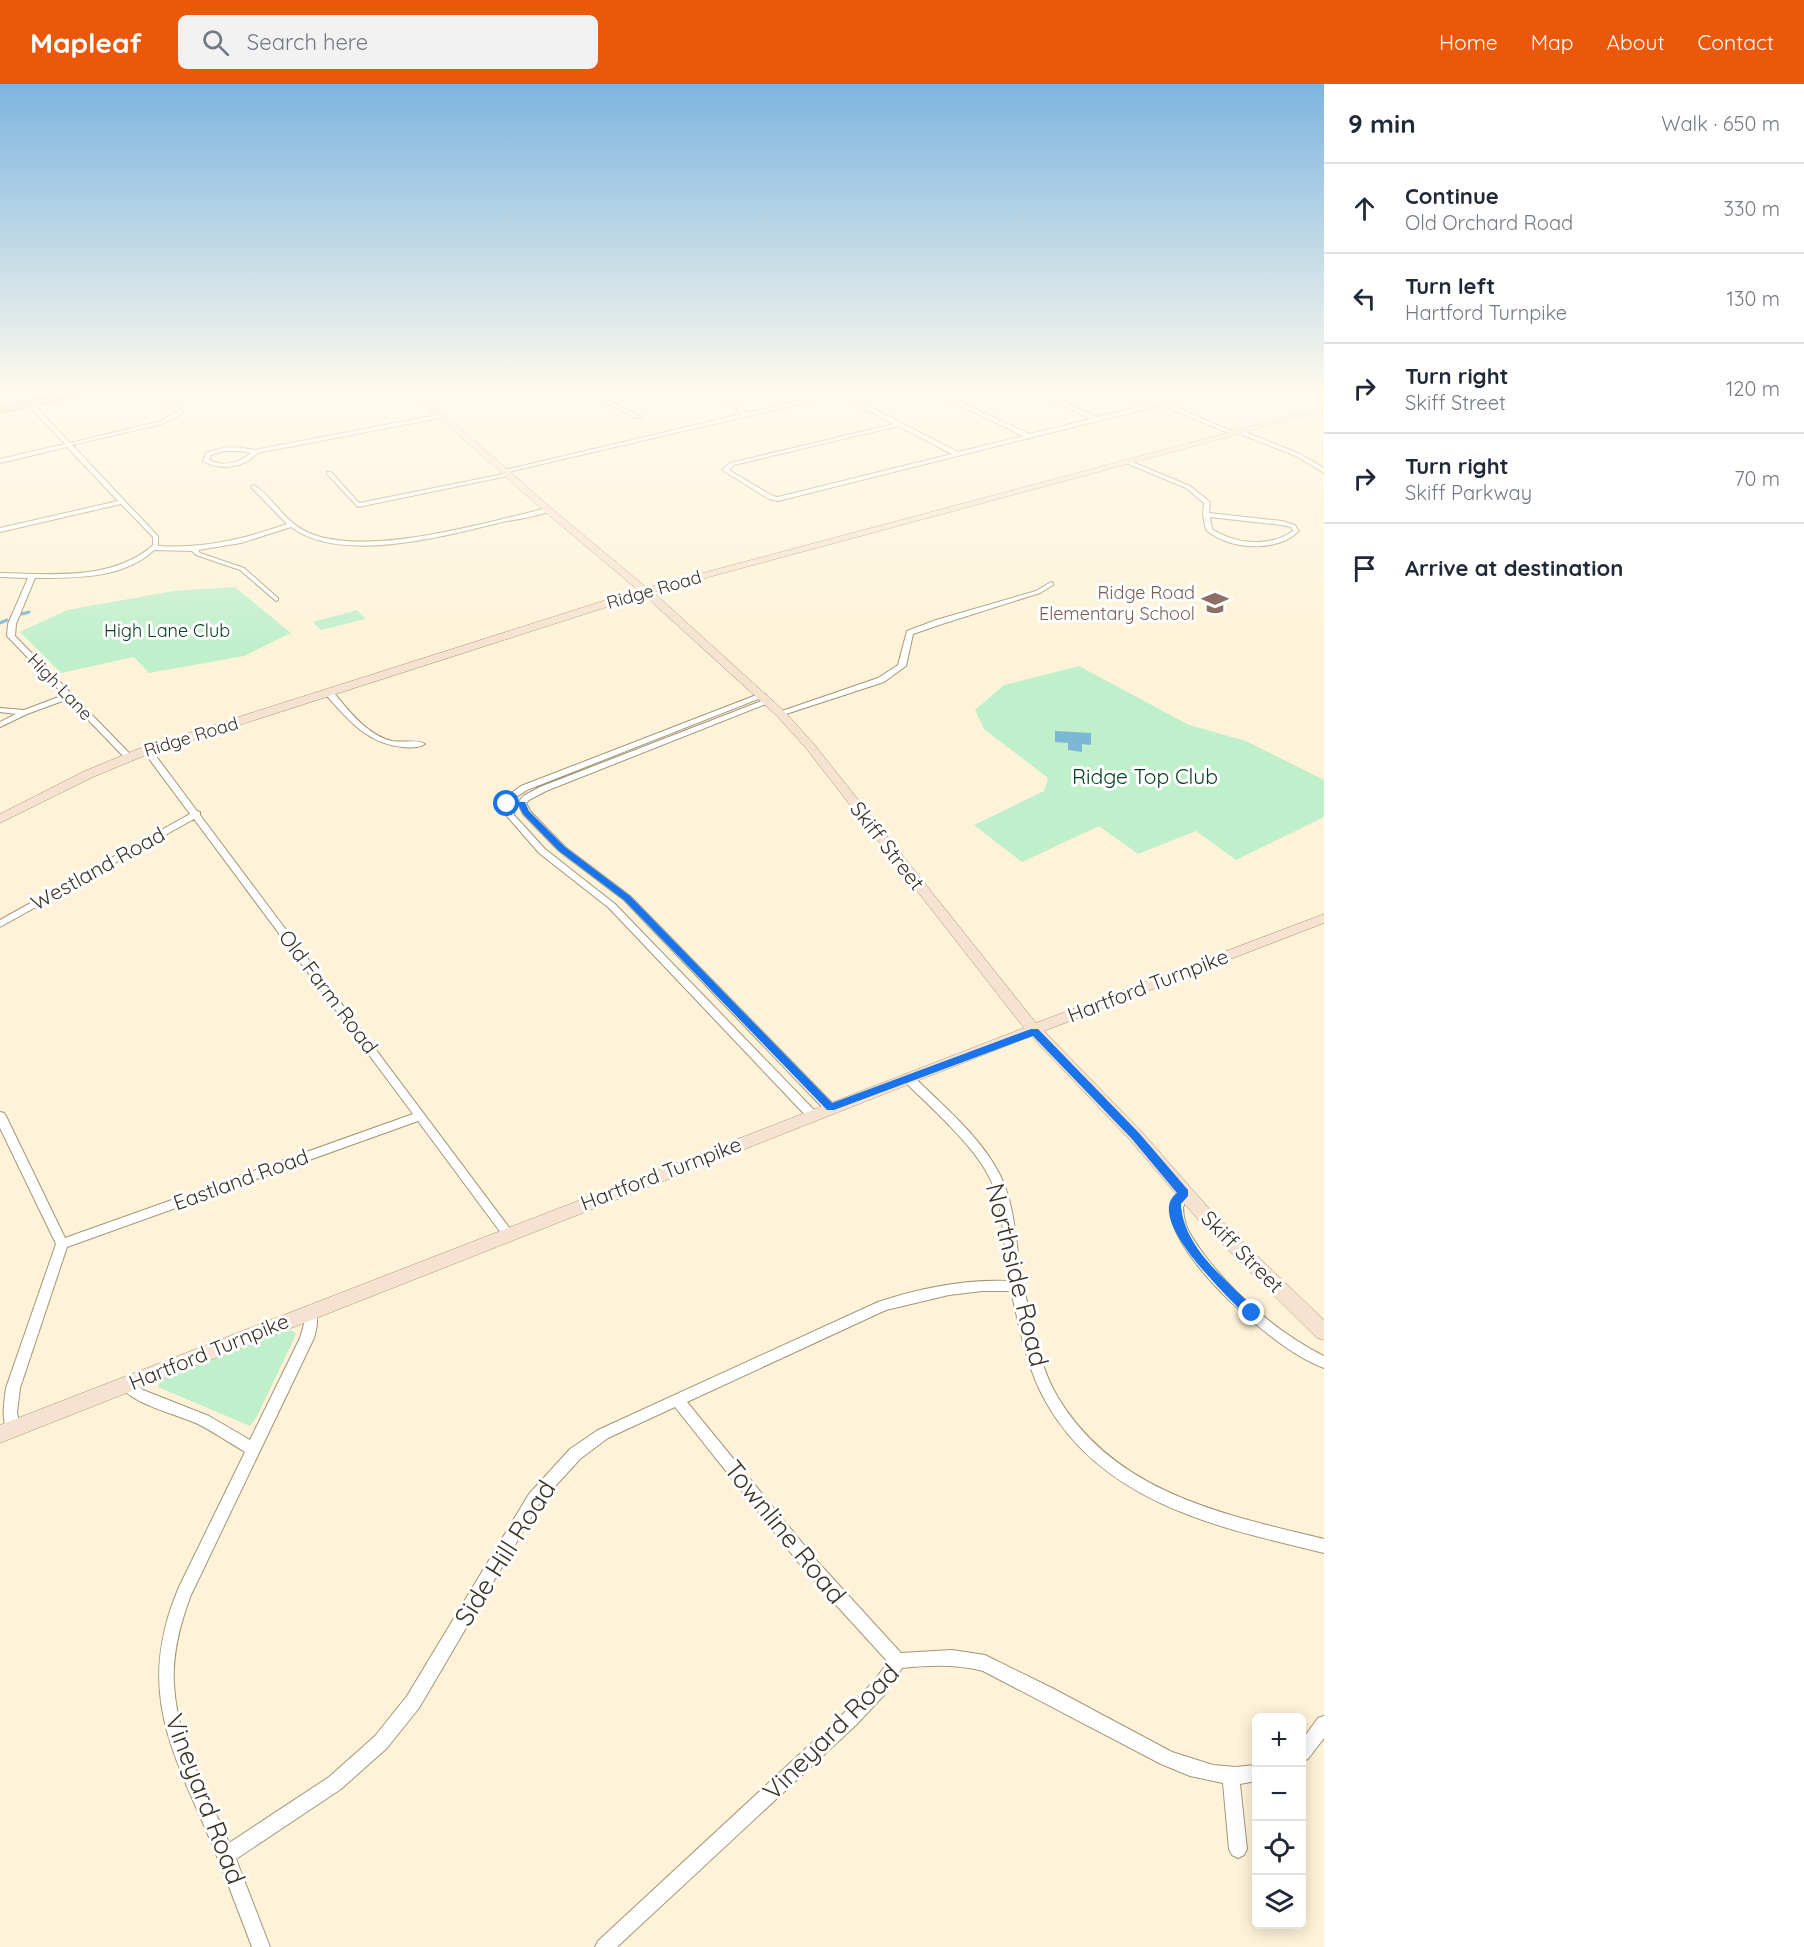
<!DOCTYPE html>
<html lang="en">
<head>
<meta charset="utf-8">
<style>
  body { margin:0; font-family:Quicksand,sans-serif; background:#f2f2f3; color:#1f2937 }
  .controls { position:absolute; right:18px; bottom:18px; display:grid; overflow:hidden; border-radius:9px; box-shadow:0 3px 15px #0003 }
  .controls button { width:54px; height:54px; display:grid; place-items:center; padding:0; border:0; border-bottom:2px solid #e0e1e3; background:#fff; color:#1f2937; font:30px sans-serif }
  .stop { position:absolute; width:18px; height:18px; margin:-14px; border:4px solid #1a73e8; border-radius:50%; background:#fff }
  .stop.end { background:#1a73e8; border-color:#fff; box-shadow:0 2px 6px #0008 }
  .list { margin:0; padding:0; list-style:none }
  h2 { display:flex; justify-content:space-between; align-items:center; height:78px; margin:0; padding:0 24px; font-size:26px }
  h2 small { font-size:20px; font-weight:400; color:#747a83 }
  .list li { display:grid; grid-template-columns:39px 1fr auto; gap:18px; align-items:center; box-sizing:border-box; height:90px; padding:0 24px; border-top:2px solid #e0e1e3 }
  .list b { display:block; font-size:22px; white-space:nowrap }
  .list p { margin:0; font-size:20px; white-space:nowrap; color:#747a83 }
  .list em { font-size:20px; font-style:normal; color:#747a83 }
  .icon { flex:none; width:33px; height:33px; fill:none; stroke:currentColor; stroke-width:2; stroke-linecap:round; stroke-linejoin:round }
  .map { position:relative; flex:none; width:1324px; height:1863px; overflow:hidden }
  header { display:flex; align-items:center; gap:36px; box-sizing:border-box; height:84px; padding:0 30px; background:#ea580c; color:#fff }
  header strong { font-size:28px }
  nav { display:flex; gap:33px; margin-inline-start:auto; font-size:21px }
  .search { width:420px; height:54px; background:#f2f2f3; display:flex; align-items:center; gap:15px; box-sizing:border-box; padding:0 21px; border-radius:9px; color:#747a83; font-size:22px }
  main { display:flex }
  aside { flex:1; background:#fff }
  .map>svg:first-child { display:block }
</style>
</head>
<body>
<header>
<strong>Mapleaf</strong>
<div class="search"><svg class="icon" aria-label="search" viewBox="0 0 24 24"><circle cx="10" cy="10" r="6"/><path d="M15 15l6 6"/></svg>Search here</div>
<nav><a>Home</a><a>Map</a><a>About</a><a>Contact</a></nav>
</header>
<main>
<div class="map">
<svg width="1324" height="1863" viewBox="0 0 1324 1863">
  <rect width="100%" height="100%" fill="#fef3d8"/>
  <!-- green -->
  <path fill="#bfefcb" d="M235 503 291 549 244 572 149 589 134 573 61 589 20 548 67 526 174 507Z
    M357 526 366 535 321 546 313 538Z
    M1079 582 1189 641 1246 657 1324 696V733L1236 776 1196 747 1138 770 1099 742 1022 778 974 741 1044 707 1048 694 984 645 975 626 1004 601Z
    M289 1245 296 1249 295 1253 256 1334 250 1342 158 1303 161 1296Z"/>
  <!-- water -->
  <path fill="#7cb7d4" d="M1055 647 1091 649V661L1082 660V668L1068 666V659L1055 658Z"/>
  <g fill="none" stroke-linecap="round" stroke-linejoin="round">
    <!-- stream -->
    <path stroke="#7cb7d4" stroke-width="3" d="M22 530 29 528
      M0 539 7 536"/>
    <!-- minor casing -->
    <g stroke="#a29676" stroke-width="2">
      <path id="minor" d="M6 309H11L21 324H17Z
        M149 309C161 309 176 318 183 329L162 340 72 361 158 452V462C203 465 245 455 287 440L252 404 251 403 254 401C272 412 283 436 305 447 362 476 486 438 548 424L551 426C536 434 514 435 498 439 442 453 340 480 291 443L241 459 198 466 200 469 244 484 278 514V516L276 517 240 486 196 471 192 467 154 466C124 495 74 494 35 494L16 540 15 552 133 673 129 676 126 675 68 615 27 630 0 643V638L16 630 0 628V624L24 626 64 611 7 552 8 540 28 494 0 493V489C50 490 113 497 153 461V453L121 420 0 448V444L118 417 67 363 0 379V375L65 360 28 321V319H32L70 359 158 338 177 328 174 323Z
        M586 309H593L641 333 636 334Z
        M711 309C726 309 736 319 747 329L833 309H843L958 368 1023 352 935 309H942L1029 350 1091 335 1037 309H1044L1097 333 1156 319 1136 309H1143L1236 349 1231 350 1161 321 778 417 769 415 722 386 730 379 894 340 838 311 504 389 501 387 742 330 729 318ZM898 342 952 370 778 413 773 412 729 386 734 381Z
        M443 330 445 331V333L257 369C245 384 219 387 203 377L206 369C224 362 235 362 254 366ZM223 367H240L251 369C239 379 224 383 209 376L211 371Z
        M1240 346 1300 370 1324 384V389L1296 372 1238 349 1237 348Z
        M1126 377H1130L1190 402 1210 418 1209 429 1282 437 1295 441 1299 447C1276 469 1229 466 1206 446L1203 431 1204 419 1186 404 1126 379ZM1210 433 1282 441 1291 443 1293 447C1269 464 1235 460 1212 445Z
        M327 388H331L359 419 509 389 512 391 358 423 327 390Z
        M1051 498 1053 499V501L1040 509 942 540 913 550 906 582 884 598 783 631H777L776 629 878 594 898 581 907 547 936 536 1036 507Z
        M327 608H333C349 627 367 651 392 657 403 659 417 655 425 660 419 664 410 664 403 663 368 660 348 636 327 612Z
        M759 610H765L766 612 527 706 513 715 514 731 545 765 615 820 816 1028 818 1031 816 1034H808L609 824 539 769 506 731 505 714 521 702Z
        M764 616H767L771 618 546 707 529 716 526 719 530 727 565 763 630 812 834 1021 836 1024 834 1027H826L624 816 559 767 523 730 518 719 523 712 540 703Z
        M144 664H150L197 727 200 728V731L514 1150 512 1153 508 1155 504 1153 418 1037 67 1163 20 1304 17 1328 20 1345 18 1349 13 1351 8 1349C1 1335 4 1320 6 1304L56 1160 0 1044V1028L4 1029 6 1032 65 1154 413 1030 194 735 0 843V836L190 730 144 668Z
        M908 990 912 991C942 1021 979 1051 999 1089 1013 1116 1015 1147 1019 1177 1021 1194 1025 1210 1029 1226 1035 1255 1042 1286 1057 1312 1115 1409 1222 1430 1324 1455V1469C1220 1444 1105 1420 1047 1320 1027 1286 1020 1245 1011 1207H982L949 1211 886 1226 687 1318 817 1477 901 1569 952 1566 985 1571 1052 1604 1172 1668 1213 1681 1235 1683 1256 1681V1697L1240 1700 1247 1765 1244 1771 1238 1774 1232 1771 1229 1765 1223 1699 1190 1692 1161 1680 983 1587C956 1580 930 1581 902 1584L886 1609 856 1641 617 1863H595L598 1857 844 1629 874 1597 888 1578 806 1488 675 1323 608 1354 580 1375 539 1420 419 1624 387 1664 341 1705 236 1775 270 1863H252C239 1829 226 1794 212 1760 172 1666 135 1606 179 1503L245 1368C230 1359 215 1349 200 1341 180 1331 130 1320 120 1301L122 1297 127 1295 132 1297 143 1306 209 1332 250 1356 300 1254 304 1240 303 1228 304 1224 309 1223 314 1224C319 1235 317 1243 314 1254L191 1511C180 1540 172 1570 174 1601 177 1657 208 1709 229 1759L329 1693 375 1652 407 1612 529 1410 570 1365 598 1346 878 1218C920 1204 965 1195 1009 1197 1003 1165 1005 1132 993 1101 978 1064 932 1025 904 997L902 994 904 991Z
        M1185 1104 1189 1106 1191 1109 1183 1123C1183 1128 1184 1135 1186 1141 1190 1152 1198 1162 1205 1172 1236 1212 1278 1249 1324 1272V1284C1277 1267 1189 1188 1173 1140 1171 1135 1171 1128 1170 1122L1181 1106Z
        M1324 1632V1654L1308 1675 1302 1677V1656L1318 1634Z"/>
    </g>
    <!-- secondary casing -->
    <g stroke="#a29676" stroke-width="1">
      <path id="secondary" d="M412 309H421L551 424 647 504 1324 323V327L653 508 784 627 813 659 1036 939 1324 830V839L1044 947 1142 1048 1213 1129 1324 1236V1256L1317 1254 1201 1139 1130 1056 1031 952 0 1359V1341L1024 944 805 663 776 631 644 511 146 671 93 693 0 739V730L85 687 138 665 638 506 545 428Z"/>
    </g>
    <!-- primary casing -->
    <g stroke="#a67b4d" stroke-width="2">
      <path id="primary" d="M70 309H89L0 329V323Z"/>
    </g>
    <!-- minor -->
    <use href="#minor" fill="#fff" fill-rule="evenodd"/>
    <!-- secondary -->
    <use href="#secondary" fill="#f6e2d0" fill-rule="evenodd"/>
    <!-- primary -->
    <use href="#primary" fill="#ecc6a0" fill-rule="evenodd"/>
  </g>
  <!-- sky -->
  <linearGradient id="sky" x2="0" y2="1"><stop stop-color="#7db5e0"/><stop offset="0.54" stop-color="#fffaed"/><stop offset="1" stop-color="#fffaed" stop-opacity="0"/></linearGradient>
  <rect width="1324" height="570" fill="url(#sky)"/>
  <!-- route -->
  <path fill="#1a73e8" d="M507 717 525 718 529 727 565 763 630 812 832 1019 1031 945H1038L1139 1049 1188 1106V1112L1181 1120C1183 1164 1228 1197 1256 1226V1233H1247C1230 1214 1142 1134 1177 1109L1132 1055 1033 952 834 1026H827L624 816 559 767 523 730 519 722 504 721Z"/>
  <!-- icons -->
  <defs>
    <g id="school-bare" transform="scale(2.07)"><path d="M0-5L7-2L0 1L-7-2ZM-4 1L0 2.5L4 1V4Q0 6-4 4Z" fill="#8d6e63" stroke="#fff" stroke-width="2.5" paint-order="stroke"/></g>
  </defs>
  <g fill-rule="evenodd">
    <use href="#school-bare" x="1215" y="519"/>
  </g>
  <g text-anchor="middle" stroke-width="6" stroke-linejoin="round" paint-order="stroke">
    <!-- far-street labels -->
    <g font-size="18" fill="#3b3528" stroke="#fff">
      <text transform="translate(654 506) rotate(-16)" y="6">Ridge Road</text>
      <text transform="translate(60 603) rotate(46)" y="6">High Lane</text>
      <text transform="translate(191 653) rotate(-17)" y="6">Ridge Road</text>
    </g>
    <!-- far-education labels -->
    <g font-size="18" fill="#785e54" stroke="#fff" text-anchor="end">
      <text x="1195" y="515">Ridge Road<tspan x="1195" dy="21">Elementary School</tspan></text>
    </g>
    <!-- far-park labels -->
    <g font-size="18" fill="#064321" stroke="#fff">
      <text x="167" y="553">High Lane Club</text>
    </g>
    <!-- park labels -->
    <g font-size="21" fill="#064321" stroke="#fff">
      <text x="1145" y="700">Ridge Top Club</text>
    </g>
    <!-- street labels -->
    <g font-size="21" fill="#3b3528" stroke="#fff">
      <text transform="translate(887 762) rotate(52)" y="7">Skiff Street</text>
      <text transform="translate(98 785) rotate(-29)" y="7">Westland Road</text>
      <text transform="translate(1148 902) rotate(-21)" y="7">Hartford Turnpike</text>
      <text transform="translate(328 908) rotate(53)" y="7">Old Farm Road</text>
      <text transform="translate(661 1090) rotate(-21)" y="7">Hartford Turnpike</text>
      <text transform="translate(241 1096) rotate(-20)" y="7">Eastland Road</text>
      <text transform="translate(1242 1168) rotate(45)" y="7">Skiff Street</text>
      <text transform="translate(209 1268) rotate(-22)" y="7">Hartford Turnpike</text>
    </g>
    <!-- near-street labels -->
    <g font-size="26" fill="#3b3528" stroke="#fff">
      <text transform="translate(1017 1191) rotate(76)" y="9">Northside Road</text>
      <text transform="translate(785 1448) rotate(51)" y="9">Townline Road</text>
      <text transform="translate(505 1469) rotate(-58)" y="9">Side Hill Road</text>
      <text transform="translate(831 1648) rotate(-45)" y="9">Vineyard Road</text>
      <text transform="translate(205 1715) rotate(69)" y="9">Vineyard Road</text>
    </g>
  </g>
</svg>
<div class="controls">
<button>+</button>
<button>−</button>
<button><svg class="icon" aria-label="locate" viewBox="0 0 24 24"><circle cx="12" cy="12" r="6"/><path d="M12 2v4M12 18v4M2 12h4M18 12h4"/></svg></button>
<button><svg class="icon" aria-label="layers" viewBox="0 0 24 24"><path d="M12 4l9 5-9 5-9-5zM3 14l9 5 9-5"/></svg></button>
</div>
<div class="stop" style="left:507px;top:720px"></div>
<div class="stop end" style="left:1252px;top:1229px"></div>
</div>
<aside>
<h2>9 min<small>Walk · 650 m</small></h2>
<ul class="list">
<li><svg class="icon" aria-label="ahead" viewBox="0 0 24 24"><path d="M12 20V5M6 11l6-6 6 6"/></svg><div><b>Continue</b><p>Old Orchard Road</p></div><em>330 m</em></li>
<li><svg class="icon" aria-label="left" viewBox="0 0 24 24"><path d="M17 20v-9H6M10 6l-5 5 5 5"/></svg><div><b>Turn left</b><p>Hartford Turnpike</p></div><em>130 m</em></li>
<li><svg class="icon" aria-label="right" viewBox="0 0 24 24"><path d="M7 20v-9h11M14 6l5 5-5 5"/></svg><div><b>Turn right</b><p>Skiff Street</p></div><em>120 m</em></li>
<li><svg class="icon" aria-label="right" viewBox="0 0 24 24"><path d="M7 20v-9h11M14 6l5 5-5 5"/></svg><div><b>Turn right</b><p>Skiff Parkway</p></div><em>70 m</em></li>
<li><svg class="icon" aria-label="arrive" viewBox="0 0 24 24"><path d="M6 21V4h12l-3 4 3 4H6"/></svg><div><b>Arrive at destination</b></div></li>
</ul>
</aside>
</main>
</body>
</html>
